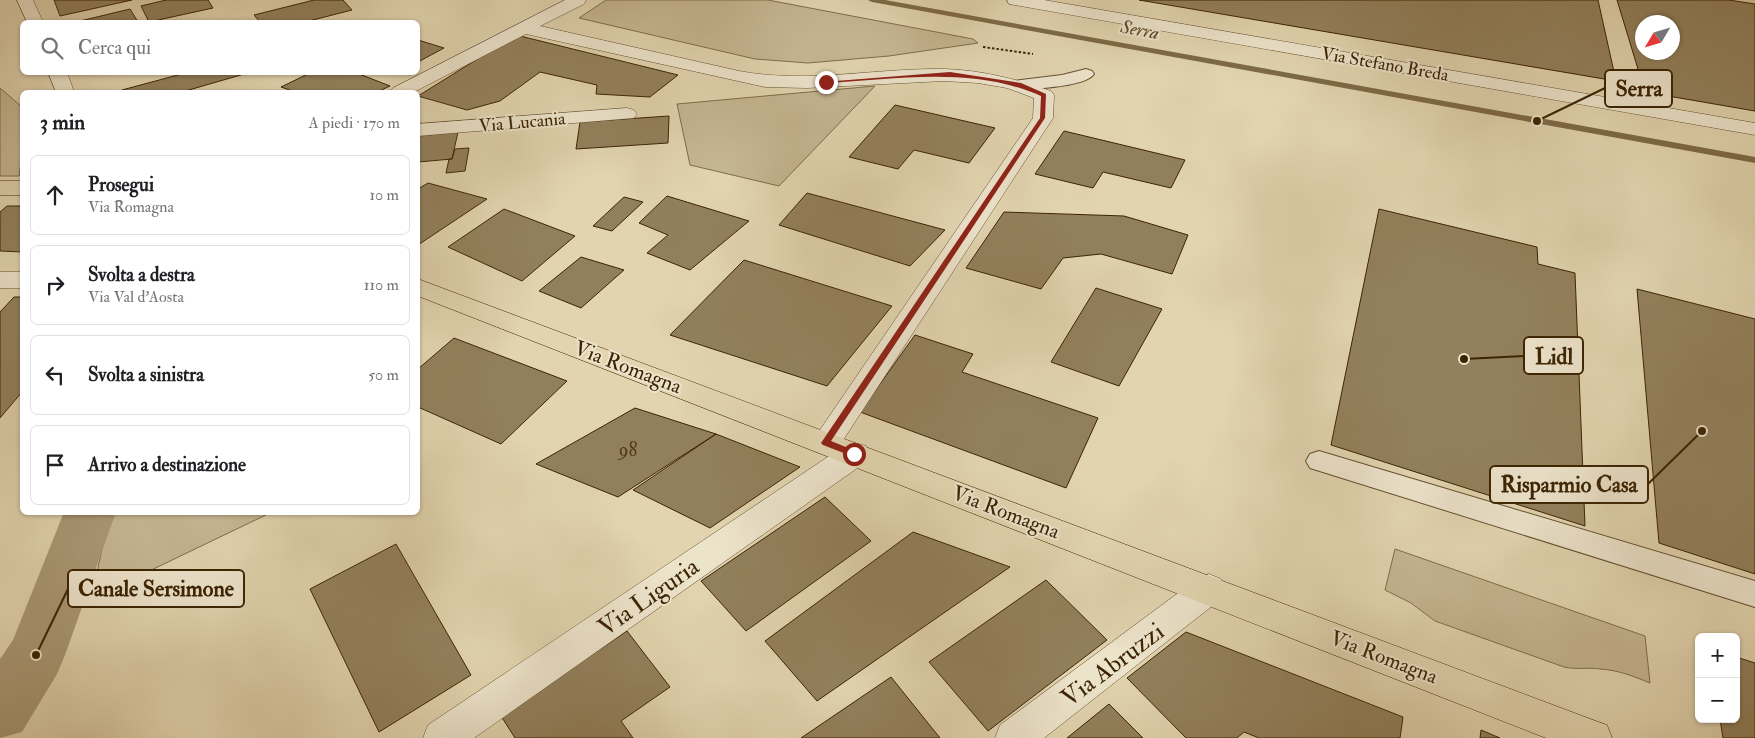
<!DOCTYPE html>
<html lang="it">
<head>
<meta charset="utf-8">
<style>
  body { margin:0; font-family:"IM FELL Double Pica",serif; background:#f6f6f6; color:#202124 }
  .controls { position:absolute; right:15px; bottom:15px; display:grid; overflow:hidden; border-radius:8px; box-shadow:0 1px 4px #0004 }
  .controls button { width:45px; height:45px; display:grid; place-items:center; padding:0; border:0; border-bottom:1px solid #e0e0e0; background:#fff; color:#202124; font:25px sans-serif }
  .compass { position:absolute; left:1635px; top:15px; width:45px; height:45px; border-radius:50%; background:#fff; box-shadow:0 1px 4px #0004; rotate:232deg }
  .stop { position:absolute; width:15px; height:15px; margin:-11px; border:4px solid #8f2418; border-radius:50%; background:#fff }
  .stop.end { background:#8f2418; border-color:#fff; box-shadow:0 1px 5px #0008 }
  .list { margin:0; padding:0; list-style:none }
  h2 { display:flex; justify-content:space-between; align-items:center; height:65px; margin:0; padding:0 20px; font-size:21px }
  h2 small { font-size:16px; font-weight:400; color:#757577 }
  .list li { display:grid; grid-template-columns:32px 1fr auto; gap:15px; align-items:center; box-sizing:border-box; height:80px; margin:0 10px 10px; padding:0 10px; border:1px solid #e0e0e0; border-radius:8px }
  .list b { display:block; font-size:19px; white-space:nowrap }
  .list p { margin:0; font-size:16px; white-space:nowrap; color:#757577 }
  .list em { font-size:16px; font-style:normal; color:#757577 }
  .icon { flex:none; width:28px; height:28px; fill:none; stroke:currentColor; stroke-width:2; stroke-linecap:round; stroke-linejoin:round }
  .map { position:relative; flex:none; width:1755px; height:738px; overflow:hidden }
  .search { position:absolute; background:#fff; box-shadow:0 1px 4px #0004; left:20px; top:20px; width:400px; height:55px; display:flex; align-items:center; gap:12px; box-sizing:border-box; padding:0 18px; border-radius:8px; color:#757577; font-size:19px }
  .panel { position:absolute; background:#fff; box-shadow:0 1px 4px #0004; left:20px; top:90px; width:400px; height:425px; border-radius:8px }
  .map>svg:first-child { display:block }
</style>
</head>
<body>
<div class="map">
<svg width="1755" height="738" viewBox="0 0 1755 738">
  <rect width="100%" height="100%" fill="#e1d4af"/>
  <filter id="stains"><feTurbulence type="fractalNoise" baseFrequency=".004" numOctaves="4"/><feColorMatrix values="0 0 0 0 .2 0 0 0 0 .09 0 0 0 0 .02 0 0 0 .5 -.17"/></filter>
  <radialGradient id="worn" r=".72"><stop offset=".6" stop-color="#630" stop-opacity="0"/><stop offset="1" stop-color="#630" stop-opacity=".3"/></radialGradient>
  <!-- green -->
  <path fill="#c5b692" stroke="#806d4a" d="M606 0H768L973 39 978 43 889 56 808 63 755 59 579 18Z
    M875 86 779 186 690 165 677 104Z
    M0 88 22 107V156L19 176H0Z
    M110 513V512L270 513 91 599Z
    M1395 549 1645 636 1650 683C1633 676 1618 670 1600 669 1588 667 1577 670 1564 667L1435 621 1411 603 1385 590Z"/>
  <g fill="none" stroke-linecap="round" stroke-linejoin="round">
    <!-- stream -->
    <path fill="#7d6a47" fill-rule="evenodd" d="M868 0H885L1755 157V163L872 2Z"/>
    <!-- canal -->
    <path fill="#a99875" fill-rule="evenodd" d="M64 512H116L65 655 57 674 22 732 0 738V659L13 640Z"/>
  </g>
  <!-- building -->
  <path fill="#92805c" stroke="#3c2403" fill-rule="evenodd" d="M54 0H132L60 16Z
    M166 0H208L213 8 149 22 141 6Z
    M314 0H343L352 10 305 22H260L254 15Z
    M1139 0H1598L1616 81Z
    M1617 0H1729L1755 4V111L1645 92ZM1642 22H1672V52H1642Z
    M130 9 138 22H76Z
    M516 35 678 75 650 97 596 94 597 85 540 72 500 101 467 110 418 96Z
    M418 40 444 48 418 62Z
    M189 72H251L182 92H123L122 90Z
    M312 72H354L390 86 377 92H295L281 87Z
    M895 105 995 128 969 163 914 150 898 169 849 157Z
    M669 116 668 143 576 149 580 122Z
    M1064 131 1185 160 1171 188 1103 172 1093 188 1035 174Z
    M458 132 452 159 418 162V136Z
    M469 148 465 171 446 173 449 159H452L455 149Z
    M428 183 487 199 418 245V189Z
    M807 193 945 230 910 266 779 225Z
    M667 196 749 221 690 270 647 253 668 235 639 223Z
    M624 197 643 202 612 231 593 226Z
    M7 206H22V252L0 251V212Z
    M504 209 575 236 522 281 448 247Z
    M1379 209 1537 247 1538 264 1575 273 1585 526 1331 445Z
    M1004 212 1124 216 1188 235 1172 274 1101 254 1063 258 1041 289 966 268Z
    M581 257 624 270 581 308 539 291Z
    M744 260 892 306 827 386 670 335Z
    M1096 288 1162 309 1119 386 1051 362Z
    M1637 289 1755 319V574L1659 543Z
    M14 297H22V392L0 418V312Z
    M915 335 973 354 962 372 1098 418 1066 488 860 412Z
    M454 338 567 381 501 444 418 407V369Z
    M635 408 716 434 618 497 536 464Z
    M716 434 800 467 710 528 633 490Z
    M825 497 871 541 746 631 701 581Z
    M913 532 1010 567 817 701 765 641Z
    M396 544 471 675 379 732 310 589Z
    M1046 580 1107 640 988 731 929 662Z
    M627 631 670 687 621 721 633 738H515L501 716Z
    M1186 632 1403 717 1400 738H1259L1244 732 1237 738H1186L1127 678Z
    M1736 657 1755 663V738H1723L1720 719H1736Z
    M891 677 940 738H801Z
    M1109 704 1143 738H1067Z
    M1481 730 1500 738H1480Z"/>
  <g fill="none" stroke-linecap="round" stroke-linejoin="round">
    <!-- lane casing -->
    <g stroke="#65502e" stroke-width="2">
      <path id="lane" d="M1086 69 1092 71 1094 74C1085 87 1037 88 1021 90L1015 89 1013 85 1015 81 1021 80 1062 75Z
        M1319 451 1755 581V607L1310 468 1306 461 1310 454Z"/>
    </g>
    <!-- street casing -->
    <g stroke="#65502e" stroke-width="1">
      <path id="street" d="M17 0H33L43 22H27Z
        M565 0H586L584 4 540 26 739 71C807 84 875 68 944 69 981 70 1016 79 1051 91L1054 95 1053 118 836 451 826 454 816 451 811 443 1033 118 1034 98 1007 88 978 83 944 81 807 88 765 87 526 34 414 92H390L393 88Z
        M1007 0H1044L1755 123V135L1015 5 1009 4Z
        M48 72H67L74 92H56Z
        M627 108 634 110 637 114 634 118 418 136V124Z
        M0 272H22V288H0Z
        M855 443 866 446 870 454 866 462 474 738H423L428 725 844 446Z
        M1209 574 1221 579 1226 589 1221 599 1044 738H995L1000 725 1197 579Z"/>
    </g>
    <!-- primary casing -->
    <g stroke="#3c2403" stroke-width="1">
      <path id="primary" d="M0 181H22V195H0Z
        M418 279 1593 720 1607 725 1612 738H1546L418 296Z"/>
    </g>
    <!-- path -->
    <path stroke="#3c2403" stroke-width="2" stroke-dasharray="2.5 2" stroke-linecap="butt" d="M983 47 1033 54"/>
    <!-- lane -->
    <use href="#lane" fill="#ece3cb" fill-rule="evenodd"/>
    <!-- street -->
    <use href="#street" fill="#ece3cb" fill-rule="evenodd"/>
    <!-- primary -->
    <use href="#primary" fill="#e1d4af" fill-rule="evenodd"/>
  </g>
  <!-- route -->
  <path fill="#8f2418" d="M950 72 1021 83 1046 94 1045 118 831 441 858 452V456L854 457 823 445 821 443 1040 118 1041 96C974 66 897 79 826 83L823 82Z"/>
  <g text-anchor="middle" stroke-width="4" stroke-linejoin="round" paint-order="stroke">
    <!-- far-street labels -->
    <g font-size="18" fill="#3c2403" stroke="#ece3cb">
      <text transform="translate(1385 64) rotate(10)" y="6">Via Stefano Breda</text>
      <text transform="translate(522 122) rotate(-5)" y="6">Via Lucania</text>
    </g>
    <!-- far-water labels -->
    <g font-size="19" font-style="italic" fill="#5d4725" stroke="#ece3cb">
      <text transform="translate(1140 29) rotate(10)" y="7">Serra</text>
    </g>
    <!-- number labels -->
    <g font-size="19" fill="#523b19">
      <text x="628" y="456">98</text>
    </g>
    <!-- street labels -->
    <g font-size="21" fill="#3c2403" stroke="#ece3cb">
      <text transform="translate(628 367) rotate(21)" y="7">Via Romagna</text>
      <text transform="translate(1006 512) rotate(21)" y="7">Via Romagna</text>
      <text transform="translate(1384 657) rotate(21)" y="7">Via Romagna</text>
    </g>
    <!-- near-street labels -->
    <g font-size="25" fill="#3c2403" stroke="#ece3cb">
      <text transform="translate(648 596) rotate(-35)" y="9">Via Liguria</text>
      <text transform="translate(1112 664) rotate(-37)" y="9">Via Abruzzi</text>
    </g>
  </g>
  <!-- callouts -->
  <path fill="none" stroke="#3c2403" stroke-width="2" d="M1537 121L1605 88M1464 359L1524 356M1702 431L1648 484M36 655L68 589"/>
  <g fill="#3c2403" stroke="#ece3cb" stroke-width="2">
    <circle cx="1537" cy="121" r="5"/>
    <circle cx="1464" cy="359" r="5"/>
    <circle cx="1702" cy="431" r="5"/>
    <circle cx="36" cy="655" r="5"/>
  </g>
  <g fill="#ece3cb" stroke="#3c2403" stroke-width="2">
    <rect x="1605" y="70" width="67" height="37" rx="5"/>
    <rect x="1524" y="337" width="59" height="37" rx="5"/>
    <rect x="1490" y="466" width="158" height="37" rx="5"/>
    <rect x="68" y="570" width="176" height="37" rx="5"/>
  </g>
  <g font-size="22" text-anchor="middle" font-weight="bold" fill="#3c2403">
    <text x="1639" y="96">Serra</text>
    <text x="1554" y="364">Lidl</text>
    <text x="1569" y="492">Risparmio Casa</text>
    <text x="156" y="596">Canale Sersimone</text>
  </g>
  <rect width="100%" height="100%" filter="url(#stains)"/>
  <rect width="100%" height="100%" fill="url(#worn)"/>
</svg>
<div class="controls">
<button>+</button>
<button>−</button>
</div>
<svg class="compass" viewBox="-18 -18 36 36"><path d="M0-13l5 13h-10z" fill="#e53935"/><path d="M0 13l5-13h-10z" fill="#757577"/></svg>
<div class="stop" style="left:854px;top:454px"></div>
<div class="stop end" style="left:826px;top:82px"></div>
<div class="search"><svg class="icon" aria-label="search" viewBox="0 0 24 24"><circle cx="10" cy="10" r="6"/><path d="M15 15l6 6"/></svg>Cerca qui</div>
<section class="panel">
<h2>3 min<small>A piedi · 170 m</small></h2>
<ul class="list">
<li><svg class="icon" aria-label="ahead" viewBox="0 0 24 24"><path d="M12 20V5M6 11l6-6 6 6"/></svg><div><b>Prosegui</b><p>Via Romagna</p></div><em>10 m</em></li>
<li><svg class="icon" aria-label="right" viewBox="0 0 24 24"><path d="M7 20v-9h11M14 6l5 5-5 5"/></svg><div><b>Svolta a destra</b><p>Via Val d'Aosta</p></div><em>110 m</em></li>
<li><svg class="icon" aria-label="left" viewBox="0 0 24 24"><path d="M17 20v-9H6M10 6l-5 5 5 5"/></svg><div><b>Svolta a sinistra</b></div><em>50 m</em></li>
<li><svg class="icon" aria-label="arrive" viewBox="0 0 24 24"><path d="M6 21V4h12l-3 4 3 4H6"/></svg><div><b>Arrivo a destinazione</b></div></li>
</ul>
</section>
</div>
</body>
</html>
